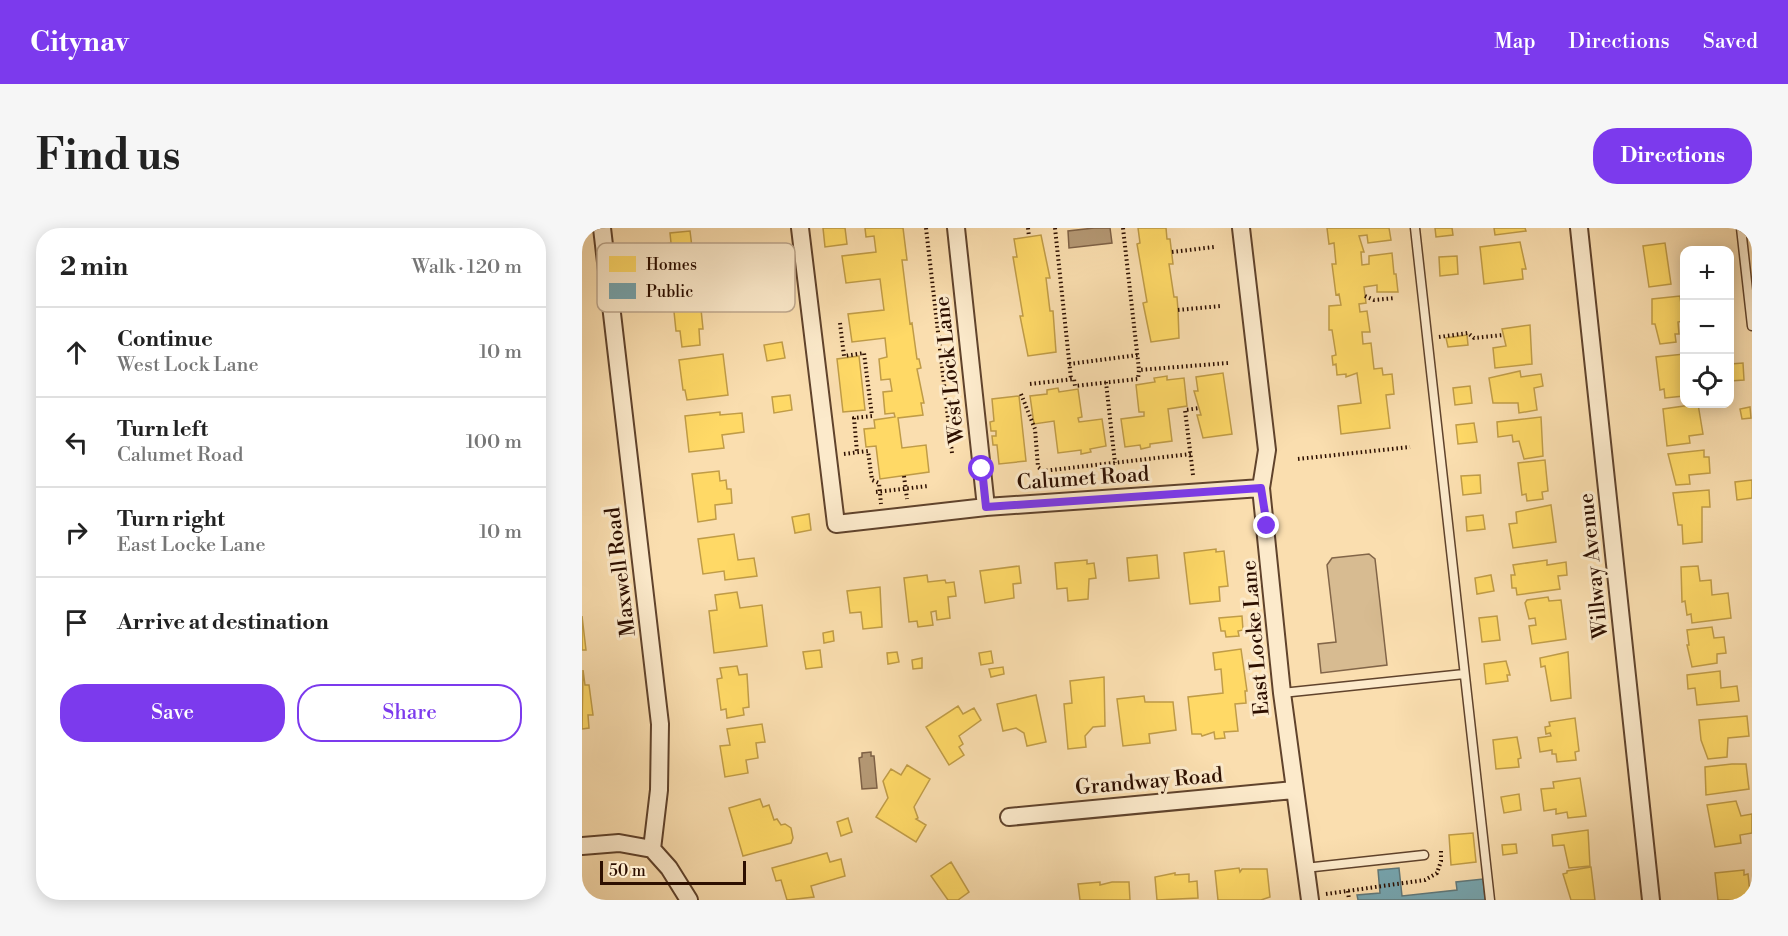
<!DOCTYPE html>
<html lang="en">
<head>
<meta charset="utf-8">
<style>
  body { margin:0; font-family:"Libre Bodoni",serif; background:#f6f6f6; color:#222 }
  .controls { position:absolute; right:18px; top:18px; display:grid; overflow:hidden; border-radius:12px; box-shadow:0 3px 15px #0003 }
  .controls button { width:54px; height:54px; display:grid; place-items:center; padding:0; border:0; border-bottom:2px solid #e0e0e0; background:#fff; color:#222; font:30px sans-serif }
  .scale { position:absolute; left:18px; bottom:15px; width:146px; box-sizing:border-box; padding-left:6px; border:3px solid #2d0f00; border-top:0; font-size:16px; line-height:21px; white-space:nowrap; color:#2d0f00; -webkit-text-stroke:4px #fceacb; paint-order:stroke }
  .stop { position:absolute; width:18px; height:18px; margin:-14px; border:4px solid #7c3aed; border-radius:50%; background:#fff }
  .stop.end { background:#7c3aed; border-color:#fff; box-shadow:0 2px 6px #0008 }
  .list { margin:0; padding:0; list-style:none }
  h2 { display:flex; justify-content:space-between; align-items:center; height:78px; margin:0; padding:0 24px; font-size:26px }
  h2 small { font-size:20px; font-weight:400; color:#767676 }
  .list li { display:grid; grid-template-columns:39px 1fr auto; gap:18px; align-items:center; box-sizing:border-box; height:90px; padding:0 24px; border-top:2px solid #e0e0e0 }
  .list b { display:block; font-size:22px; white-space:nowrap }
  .list p { margin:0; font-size:20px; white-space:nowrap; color:#767676 }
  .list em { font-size:20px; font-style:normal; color:#767676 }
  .actions { display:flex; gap:12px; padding:18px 24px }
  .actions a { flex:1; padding:14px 0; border:2px solid #7c3aed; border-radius:24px; text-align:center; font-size:21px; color:#7c3aed }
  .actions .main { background:#7c3aed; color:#fff }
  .icon { flex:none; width:33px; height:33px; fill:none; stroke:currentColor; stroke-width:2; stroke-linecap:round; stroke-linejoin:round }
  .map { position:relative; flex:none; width:1170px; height:672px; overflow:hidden; border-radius:24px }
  header { display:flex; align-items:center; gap:36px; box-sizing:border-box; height:84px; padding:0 30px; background:#7c3aed; color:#fff }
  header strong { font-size:28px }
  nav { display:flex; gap:33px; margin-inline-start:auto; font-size:21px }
  .intro { display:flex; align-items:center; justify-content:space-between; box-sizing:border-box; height:144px; padding:0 36px }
  h1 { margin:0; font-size:42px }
  .button { padding:15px 27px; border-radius:24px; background:#7c3aed; color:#fff; font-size:21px; font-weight:700 }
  main { display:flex; gap:36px; padding:0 36px }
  aside { flex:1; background:#fff; border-radius:24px; box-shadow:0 3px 15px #0003 }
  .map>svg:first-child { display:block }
</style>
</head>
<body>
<header>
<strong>Citynav</strong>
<nav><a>Map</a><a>Directions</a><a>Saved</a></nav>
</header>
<div class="intro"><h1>Find us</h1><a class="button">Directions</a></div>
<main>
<aside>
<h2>2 min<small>Walk · 120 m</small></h2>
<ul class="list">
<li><svg class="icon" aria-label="ahead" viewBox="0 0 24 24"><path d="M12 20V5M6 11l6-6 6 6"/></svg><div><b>Continue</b><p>West Lock Lane</p></div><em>10 m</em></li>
<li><svg class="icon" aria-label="left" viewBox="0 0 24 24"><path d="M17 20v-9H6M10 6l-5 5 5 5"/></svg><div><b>Turn left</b><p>Calumet Road</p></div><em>100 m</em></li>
<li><svg class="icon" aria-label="right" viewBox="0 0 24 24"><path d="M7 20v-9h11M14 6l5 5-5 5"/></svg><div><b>Turn right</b><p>East Locke Lane</p></div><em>10 m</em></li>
<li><svg class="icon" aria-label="arrive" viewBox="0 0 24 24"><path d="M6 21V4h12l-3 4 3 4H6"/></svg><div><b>Arrive at destination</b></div></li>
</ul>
<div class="actions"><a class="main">Save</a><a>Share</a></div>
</aside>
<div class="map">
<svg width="1170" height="672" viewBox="0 0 1170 672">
  <rect width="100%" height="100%" fill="#fadeaf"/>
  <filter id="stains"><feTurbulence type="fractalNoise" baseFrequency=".00333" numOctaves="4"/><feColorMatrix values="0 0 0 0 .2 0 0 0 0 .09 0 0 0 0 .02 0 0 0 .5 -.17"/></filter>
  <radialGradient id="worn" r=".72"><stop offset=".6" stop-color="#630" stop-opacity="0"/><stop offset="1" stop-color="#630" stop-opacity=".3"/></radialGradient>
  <!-- green -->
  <path fill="#d7bb91" stroke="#826548" stroke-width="1.5" d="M787 326 793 331 805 437 739 445 736 416 754 414 745 337 750 330Z"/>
  <!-- water -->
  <path fill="#b49874" stroke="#7e6146" stroke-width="1.5" d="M512 0H528L530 15 487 20 486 3Z
    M289 524V528H292L295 560 280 561 277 530 280 529V525Z"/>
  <!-- homes -->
  <path fill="#ffd966" stroke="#c09c47" stroke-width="1.5" d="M241 0H263L265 16 243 19Z
    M283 0H321L325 32H320L328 96 330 95 335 131H337L339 140 335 141 342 175H339L341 187 316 190 320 220 344 217 347 244 298 251 294 218 284 219 282 201 293 200 292 192 313 189 312 185 303 186 301 164 310 163 308 151 299 152 297 131 305 129 303 110 270 114 266 86 302 82 298 51 264 55 260 28 294 24 292 8 284 9Z
    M556 0H584L585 11H588L591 36H587L592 69H595L596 82 597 110 569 114 561 75 565 74 555 16 558 15Z
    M745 0H807L809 12 786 15 785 7 777 8 782 24H779L780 37 787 36V28L810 25 812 46H814L816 64H795V57L782 59 784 75 777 76 778 84 785 83 788 104H780L781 116 789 115 792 141 800 140 801 147 810 146 812 166 804 167 808 200 759 206 756 178 779 175 775 145 764 149V146L755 147 754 136 751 137 750 128 754 127 750 102H747V78L759 77 757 66 754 67 750 36H754L752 15 747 16Z
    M853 0H870L871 7 854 9Z
    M912 0H943L944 3 913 7Z
    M108 3 110 19 125 17 130 52 89 58 83 16 89 15 88 5Z
    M459 7 468 50H464L468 83H471L474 124 446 128 438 88H441L431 29H435L432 11Z
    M938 14 944 41H940L941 51 902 56 898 19Z
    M1083 15 1089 56 1067 59 1061 18Z
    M875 28 876 46 858 48 857 29Z
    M1098 68 1101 93 1096 94 1097 106H1093L1094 114 1078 116 1073 96H1070V71Z
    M118 71 121 101H117L118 117 100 119 98 103H94L91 74Z
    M948 97 950 136 913 140 911 120 924 118 920 101Z
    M885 107 886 117 866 119 864 110Z
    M200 114 203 130 185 133 182 117Z
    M141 126 146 167 105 172 103 162H101L97 132Z
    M1102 126V168L1083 170 1082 161 1078 162 1074 129Z
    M277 128 283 182 261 184 255 131Z
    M1161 135 1162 152 1148 153V136Z
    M938 143 939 149 959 146 961 158 952 160 955 182 937 185 936 175H911L907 150Z
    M641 145 650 206 621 210 615 187H619L612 163H616L614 149Z
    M585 148V152L602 150 605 178 586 181 590 213 568 216V219L559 221 558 217 543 219 539 191 562 188V184H557L554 157 573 154 572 150Z
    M888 158 890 175 873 177 871 160Z
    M476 160 477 164 496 161 500 189 496 190 497 194 520 191 524 218 508 221 509 224 499 226V222L476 225 472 193 452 196 448 168 465 166V162Z
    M208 167 210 182 192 185 190 169Z
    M437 168 444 233 417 236 415 217H411L410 208H414V203H409L408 194 412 193 410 171Z
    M1116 176 1121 206 1107 208 1108 215 1085 218 1081 181Z
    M1168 179 1169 190 1160 191 1158 181Z
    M138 184V187L160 185 162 204 140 207 142 220 107 224 103 188Z
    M959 189 961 228 942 231 937 213 931 214 930 207 916 209 915 194Z
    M892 195 895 214 876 216 874 197Z
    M1122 222V229H1127L1128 245 1107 247 1108 256 1094 257 1086 226Z
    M963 232 966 263 960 264 961 271 945 273 944 266 940 267 936 235Z
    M137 243 138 253 144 252 145 261H149L150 275 133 277 134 291 116 294 110 246Z
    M898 247 899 265 881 267 879 248Z
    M1170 252V270L1155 272 1153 254Z
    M1127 262 1128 279H1120V314L1101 316 1100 297H1096L1091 265Z
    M969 277 974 314 931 320 927 296 935 295 934 284Z
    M227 286 229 302 213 305 210 289Z
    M901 287 903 301 885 303 884 289Z
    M152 306 156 332 172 330 175 348 143 352 142 343 121 346 116 311Z
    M634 321V324L642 323 646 358 637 359 638 373 608 376 602 325Z
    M575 327 577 350 547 353 545 330Z
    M505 332V336L512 335 514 350 507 351 506 371 486 373 485 360 475 361 473 335Z
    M965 332V337L984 334 985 347 976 348 978 361 935 367 934 360H930L929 347H933L931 337Z
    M437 338 439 355 431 356 432 370 403 375 398 343Z
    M1116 338 1118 353 1129 352 1130 367 1146 365 1149 390 1110 395 1109 386 1105 387 1103 373 1100 374 1099 339Z
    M345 347 346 354 363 352 364 355 372 354 374 368 366 369 368 390 355 392 354 383 349 384 351 397 336 399 335 393 327 394 322 350Z
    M909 347 912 363 895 366 893 350Z
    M298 359 300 399 281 401 279 384 268 385 265 363Z
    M155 364 158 380 180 377 185 418 132 425 127 383 135 382 133 367Z
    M966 369 967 373 979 372 984 411 950 416 947 398 954 397 953 390 947 391 943 375 945 372Z
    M0 388 4 422H0Z
    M660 388 661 402 656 403 657 408 644 409 643 403H639L637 390Z
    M915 388 918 412 900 414 897 390Z
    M1130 399 1132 410 1142 409 1144 425 1135 426V435L1110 439 1105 417H1107L1105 402Z
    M251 403 252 413 242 415 241 405Z
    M659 421 665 463H663L664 475 653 476 656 503 642 504 643 510 633 511 632 504 620 508 619 506H610L606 469 641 465 639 441 633 442 631 425Z
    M238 422 240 439 224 441 221 424Z
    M409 423 411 435 399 437 397 425Z
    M315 424 317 434 306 436 305 425Z
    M986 424 989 470 969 473 963 438 959 439 958 430Z
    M340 430V440L331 441 330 432Z
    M924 433 928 447H925L926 453 904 456 902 436Z
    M155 438 157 447 165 446 167 479 161 480 162 487 145 490 144 481 139 482 135 451 140 450 138 440Z
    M421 439 422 446 409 449 407 441Z
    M1 442 3 457H7L11 487H6L7 500 0 501Z
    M1138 443 1139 460 1155 458 1157 473 1115 477 1113 460 1106 461 1105 447Z
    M522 449 523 498 511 499 503 508 504 519 486 521 482 476 490 475 488 453Z
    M454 467 464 514 445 518 442 505 434 500 421 503 415 476Z
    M562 468 563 474H591L594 502 567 506 568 515 541 518 535 471Z
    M376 478 381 486 392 480 399 492 377 508 381 516 377 519 382 527 367 537 344 499Z
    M1165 488 1167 508 1146 510 1145 529 1126 531 1119 512 1117 492Z
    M993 490 997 523 993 524 994 532 975 534 974 526H970V522L958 524 956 510 969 508 968 505 964 506 963 499 968 498 967 494Z
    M180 496 183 514 174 515 176 530 164 532 166 545 143 549 138 518 148 517 145 501Z
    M935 509 939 530 936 531 937 539 914 541 911 512Z
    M1150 536H1164L1167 561 1124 567 1123 539Z
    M325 537 348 551 332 579 336 590 334 591 344 597 334 614 294 589 306 570 301 553 309 541 319 547Z
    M998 550 1004 588 986 590 985 584 974 586V581L962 583 959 561 972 560 971 554Z
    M937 566 939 582 922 585 919 569Z
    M178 571 181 579 187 577 192 592 195 591 199 597 203 596 209 600 211 610 209 615 161 628 147 580Z
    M1154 573 1159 588 1170 586V605L1158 607 1159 615 1133 619 1125 577Z
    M266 590 270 604 259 608 255 594Z
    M1006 602 1008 638 987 640 982 617 971 618 970 607Z
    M891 605 894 634 869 637 867 607Z
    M934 616 935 625 921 627 920 617Z
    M245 625 248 634 259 631 263 648 229 658 232 669 205 672 199 652 194 653 190 640Z
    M369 634 387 664 376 672H366L349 648Z
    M1009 639 1013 672H989L981 646 985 645V643Z
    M657 640 658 644 660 641H685L688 669 679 672H636L633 643Z
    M1162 642V647L1166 646 1168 665 1163 666 1164 672H1136L1133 645Z
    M593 645V647L607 646V654L615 653 616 670 575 672 573 649Z
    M518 654V657L530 654H547L548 672H498L496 656Z"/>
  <!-- public -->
  <path fill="#76a5af" stroke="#60787a" stroke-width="1.5" d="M817 640 820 668 875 662 874 654 901 651 903 672H776L775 667 798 665 796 642Z"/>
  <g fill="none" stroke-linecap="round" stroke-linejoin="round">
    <!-- lane casing -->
    <g stroke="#60432c" stroke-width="11">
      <path id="lane" d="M833 0 908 672
        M1159 0 1170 98
        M700 465 882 446
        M723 640 842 627"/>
    </g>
    <!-- street casing -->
    <g stroke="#60432c" stroke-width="20">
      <path id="street" d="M20 0 78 496 77 562 70 621 87 640 107 672
        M218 0 254 296 404 279 679 260
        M374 0 404 279
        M659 0 685 222 679 260 700 465 728 672
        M997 0 1069 672
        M427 589 712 562
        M0 618 37 615 70 621"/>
    </g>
    <!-- path -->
    <path stroke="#2d0f00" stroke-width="4" stroke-dasharray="1.5 3" stroke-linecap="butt" d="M344 0 370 225
      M446 0 447 9
      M473 0 489 151
      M541 0 557 142
      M590 24 632 19
      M783 68 792 72 813 70
      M596 82 639 78
      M258 95 262 128 282 125 290 188 272 190 275 224
      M857 109 886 105 892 110 921 107
      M487 136 556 127
      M524 154 533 235
      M448 156 492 151 493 158 556 151 557 142 646 135
      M439 166 453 201 456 239 461 243 609 226
      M262 226 286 223 290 252 297 255 299 276
      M716 231 828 219
      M611 247 603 182 618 180
      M322 248 325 271
      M294 264 346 258
      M766 663 767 672
      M744 666 843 652 855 645 859 633V622"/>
    <!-- lane -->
    <use href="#lane" stroke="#fceacb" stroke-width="8"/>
    <!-- street -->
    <use href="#street" stroke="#fceacb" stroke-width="16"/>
  </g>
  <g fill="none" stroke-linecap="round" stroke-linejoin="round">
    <!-- route -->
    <path stroke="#7c3aed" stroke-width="8" d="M400 241 404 279 679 260 685 298"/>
  </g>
  <g text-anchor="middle" stroke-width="6" stroke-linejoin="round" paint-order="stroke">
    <!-- street labels -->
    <g font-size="21" fill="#2d0f00" stroke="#fceacb">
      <text transform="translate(367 142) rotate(-96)" y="7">West Lock Lane</text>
      <text transform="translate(501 250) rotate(-4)" y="7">Calumet Road</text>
      <text transform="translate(1011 338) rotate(-96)" y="7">Willway Avenue</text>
      <text transform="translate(38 344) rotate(-97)" y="7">Maxwell Road</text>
      <text transform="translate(673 410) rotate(-95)" y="7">East Locke Lane</text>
      <text transform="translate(567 553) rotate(-5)" y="7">Grandway Road</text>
    </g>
  </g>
  <!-- legend -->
  <rect x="15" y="15" width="198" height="69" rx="9" fill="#fceacb" stroke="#bea88e" stroke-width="1.5"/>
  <rect x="27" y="28" width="27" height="16" fill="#ffd966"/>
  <rect x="27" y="55" width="27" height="16" fill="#76a5af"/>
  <g font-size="16" fill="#2d0f00">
    <text x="64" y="42">Homes</text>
    <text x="64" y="69">Public</text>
  </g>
  <rect width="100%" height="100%" filter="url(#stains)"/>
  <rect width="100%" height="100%" fill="url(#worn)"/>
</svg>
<div class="controls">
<button>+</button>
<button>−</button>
<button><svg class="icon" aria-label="locate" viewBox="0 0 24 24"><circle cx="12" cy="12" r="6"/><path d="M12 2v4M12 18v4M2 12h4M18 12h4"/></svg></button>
</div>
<div class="scale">50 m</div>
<div class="stop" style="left:400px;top:241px"></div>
<div class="stop end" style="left:685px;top:298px"></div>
</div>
</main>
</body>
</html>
